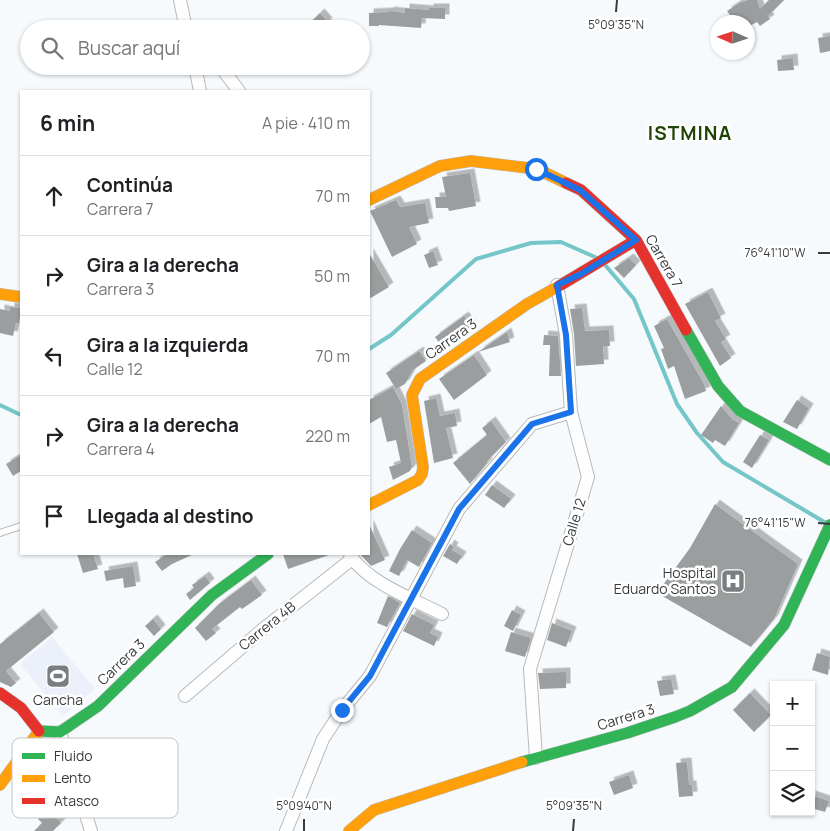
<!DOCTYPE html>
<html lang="es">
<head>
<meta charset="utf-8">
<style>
  body { margin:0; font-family:Manrope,sans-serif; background:#f2f2f2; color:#202124 }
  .controls { position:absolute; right:15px; bottom:15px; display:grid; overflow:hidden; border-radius:0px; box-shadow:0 1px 4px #0004 }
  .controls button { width:45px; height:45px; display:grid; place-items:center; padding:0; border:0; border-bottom:1px solid #e0e0e0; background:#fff; color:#202124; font:25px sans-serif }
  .compass { position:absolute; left:710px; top:15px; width:45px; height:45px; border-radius:50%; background:#fff; box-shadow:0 1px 4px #0004; rotate:273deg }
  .stop { position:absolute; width:15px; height:15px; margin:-11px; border:4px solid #1a73e8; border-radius:50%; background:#fff }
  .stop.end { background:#1a73e8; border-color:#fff; box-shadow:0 1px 5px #0008 }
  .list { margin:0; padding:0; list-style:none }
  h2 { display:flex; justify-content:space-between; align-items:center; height:65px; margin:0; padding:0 20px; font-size:21px }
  h2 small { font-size:16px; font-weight:400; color:#757577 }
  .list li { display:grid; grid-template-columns:32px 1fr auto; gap:15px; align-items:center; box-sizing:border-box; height:80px; padding:0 20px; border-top:1px solid #e0e0e0 }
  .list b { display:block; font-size:19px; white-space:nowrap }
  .list p { margin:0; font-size:16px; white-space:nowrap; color:#757577 }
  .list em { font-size:16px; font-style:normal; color:#757577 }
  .icon { flex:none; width:28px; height:28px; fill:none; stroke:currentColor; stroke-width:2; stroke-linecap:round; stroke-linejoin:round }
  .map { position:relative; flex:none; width:830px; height:831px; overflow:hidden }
  .search { position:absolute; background:#fff; box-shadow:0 1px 4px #0004; left:20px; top:20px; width:350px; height:55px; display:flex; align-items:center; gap:12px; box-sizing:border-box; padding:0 18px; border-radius:28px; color:#757577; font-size:19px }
  .panel { position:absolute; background:#fff; box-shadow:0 1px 4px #0004; left:20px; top:90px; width:350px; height:465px; border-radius:0px }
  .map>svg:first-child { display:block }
</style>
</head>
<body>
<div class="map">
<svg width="830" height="831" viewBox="0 0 830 831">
  <defs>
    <filter id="shadow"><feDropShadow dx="4.5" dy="-4.5" stdDeviation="0" flood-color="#0004"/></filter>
  </defs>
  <rect width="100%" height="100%" fill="#f7fafc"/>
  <!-- green -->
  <path fill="#ecf0fa" d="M52 637 95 689 63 716 20 664Z"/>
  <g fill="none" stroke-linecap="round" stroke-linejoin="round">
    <!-- stream -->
    <path stroke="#74c6c8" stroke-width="4" d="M606 266 634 299 677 404 697 433 723 462 826 523
      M369 349 391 335 476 259 531 243 561 242 595 257
      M0 405 21 415"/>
  </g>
  <!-- building -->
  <path fill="#9b9e9f" filter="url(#shadow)" d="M748 0H757L760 9 769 0H784L768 16 770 19 760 26 757 22 748 27V22H735L727 11 739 3Z
    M405 8 429 10V8H445V19L422 18 421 28 379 25V26H369V13L389 12 390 11 405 13Z
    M320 13 328 22 322 29H304Z
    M830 36V51L820 53 818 38Z
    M793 58 794 70 778 71 777 60Z
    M470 173 476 206 449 211 448 208H436L435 197H446L442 177Z
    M396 200 400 207 425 203 429 223 409 227 417 244 392 257 370 211Z
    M433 251 438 265 429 268 424 255Z
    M369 253 389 287 369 299Z
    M629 258 636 265 624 278 614 268Z
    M708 292 721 318 715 321 726 339 721 342 731 358 720 366 685 304Z
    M10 307 21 308 19 324 16 323 13 336 0 333V309L10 311Z
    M582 308 585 331 609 330 610 346H603L604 364 576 366 574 334 570 309Z
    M464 316 473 328 444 349 435 337Z
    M667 319 704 384 706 391 685 399 674 366 668 369 661 349 664 348 654 326Z
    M507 332 510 342 478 352Z
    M544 335 558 336 561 376H549L550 345H543Z
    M419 351 426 361 413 370 405 384 396 389 386 373Z
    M474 355 487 375 454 400 439 379Z
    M393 387 402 405 412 467 410 471 393 480 389 467 401 463 396 440 387 442 381 417 369 424V400Z
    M436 398 440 416 455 413 457 426 446 428 453 458 434 463 424 401Z
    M797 400 809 408 797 429 783 422Z
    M721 406 732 419 739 423 725 446 715 440 713 443 701 435Z
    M491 421 506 442 487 461 488 462 470 484 453 463 487 435 482 428Z
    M760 435 769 440 752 468 743 462Z
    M21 455V471L13 476 6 464Z
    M492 485 511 499 504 508 485 495Z
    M715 504 798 564 774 619 751 647 657 593 690 548Z
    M369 524 385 560 371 566 360 554H369Z
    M412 530 432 543 419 567 407 560 399 576 389 571 400 549Z
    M450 544 454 547 452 550 462 556 457 564 443 556Z
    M77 554H93L98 569 83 573Z
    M167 554H194L172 564 162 571 155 562Z
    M283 554H329V555L288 569Z
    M133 566 136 586 124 588 123 578 106 581 104 571Z
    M205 576 210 583 190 600 186 594 194 588 192 585Z
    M251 580 262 595 242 609 240 607 212 629 216 633 206 641 195 628 219 604Z
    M388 596 400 603 387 627 377 623Z
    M512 610 521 615 513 631 504 626Z
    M39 613 54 632 6 671 16 683 11 687 0 682V644Z
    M412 614 434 625 430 633 438 637 434 646 403 631Z
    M153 619 161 629 154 636 145 626Z
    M552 623 572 631 566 647 547 640Z
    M511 632 531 638 525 657 505 651Z
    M817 653 830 657 828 675 812 670Z
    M566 672V688L540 689 538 673Z
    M671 679 674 694 660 696 657 681Z
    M750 693 771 715 754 732 733 710Z
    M687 762 689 785H692L693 796 679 797 676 763Z
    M629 775 633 788 614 795 609 782Z
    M811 795 829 801 825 812 811 808Z
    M48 809 61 823 53 831H34L42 823 38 819Z"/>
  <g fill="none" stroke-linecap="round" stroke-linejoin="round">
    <!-- lane casing -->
    <g stroke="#b7babc" stroke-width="8">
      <path id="lane" d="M0 533 21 526"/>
    </g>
    <!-- street casing -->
    <g stroke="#b7babc" stroke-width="14">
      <path id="street" d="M180 0 186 29
        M195 66 200 91
        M220 66 239 91
        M350 554C364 581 415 600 442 614
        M185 696 262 630 352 559
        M60 732 91 831
        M536 758 530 669 588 477 571 412 566 335 557 285
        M286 831 323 739 342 710 370 676 459 509 532 424 571 412"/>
    </g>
    <!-- fast casing -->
    <g stroke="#b7babc" stroke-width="12">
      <path id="fast" d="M686 330 718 386 740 411 830 460
        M39 731 60 732 98 706 212 595 268 554
        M522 762 627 733 675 717 690 711 732 687 784 625 830 525"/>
    </g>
    <!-- slow casing -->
    <g stroke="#b7babc" stroke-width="12">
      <path id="slow" d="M369 200 440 166 471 161 537 169 566 183
        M0 294 21 297
        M369 505 418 480 422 474 423 467 412 395 420 379 527 304 559 286
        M0 785 39 731
        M349 831 374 810 522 762"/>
    </g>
    <!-- jam casing -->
    <g stroke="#b7babc" stroke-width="12">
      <path id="jam" d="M566 183 581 190 636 240 686 330
        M559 286 636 240
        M0 693 21 708 39 731"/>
    </g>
    <!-- lane -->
    <use href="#lane" stroke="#fefeff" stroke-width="6"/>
    <!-- street -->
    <use href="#street" stroke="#fefeff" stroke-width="12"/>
    <!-- fast -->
    <use href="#fast" stroke="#30b455" stroke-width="11"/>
    <!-- slow -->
    <use href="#slow" stroke="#ff9f0a" stroke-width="11"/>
    <!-- jam -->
    <use href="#jam" stroke="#e5322d" stroke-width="11"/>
  </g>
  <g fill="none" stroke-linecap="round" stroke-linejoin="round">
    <!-- route -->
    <path stroke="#1a73e8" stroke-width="6" d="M342 710 370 676 459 509 532 424 571 412 566 335 557 285 581 274 636 240 580 190 536 169"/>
  </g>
  <!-- ticks -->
  <path fill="none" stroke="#383b3d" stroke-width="2" d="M616 12 617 0M818 253H830M818 523 830 524M304 831V819M573 831 574 819"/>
  <!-- icons -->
  <defs>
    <g id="hospital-square" transform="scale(1.25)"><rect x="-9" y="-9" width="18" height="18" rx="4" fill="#7b7e80" stroke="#fff"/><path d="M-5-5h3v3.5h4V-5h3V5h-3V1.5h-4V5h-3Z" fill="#fff"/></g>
    <g id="stadium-square" transform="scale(1.25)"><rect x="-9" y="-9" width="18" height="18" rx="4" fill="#7b7e80" stroke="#fff"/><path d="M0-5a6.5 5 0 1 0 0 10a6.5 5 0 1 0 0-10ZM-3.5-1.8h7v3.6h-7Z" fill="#fff"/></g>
  </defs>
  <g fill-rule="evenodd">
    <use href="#hospital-square" x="733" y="581"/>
    <use href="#stadium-square" x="58" y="676"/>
  </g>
  <g text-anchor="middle" stroke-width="5" stroke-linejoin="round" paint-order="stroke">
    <!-- street labels -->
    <g font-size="14" fill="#383b3d" stroke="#fff">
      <text transform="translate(664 261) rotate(60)" y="5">Carrera 7</text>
      <text transform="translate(451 339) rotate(-35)" y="5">Carrera 3</text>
      <text transform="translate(574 522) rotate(-73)" y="5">Calle 12</text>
      <text transform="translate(267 626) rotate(-39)" y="5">Carrera 4B</text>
      <text transform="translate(121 662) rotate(-44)" y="5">Carrera 3</text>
      <text transform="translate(626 717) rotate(-17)" y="5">Carrera 3</text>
    </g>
    <!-- poi labels -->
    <g font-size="14" fill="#383b3d" stroke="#fff" text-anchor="end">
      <text x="716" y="578">Hospital<tspan x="716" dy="16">Eduardo Santos</tspan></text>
      <text x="58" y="705" text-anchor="middle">Cancha</text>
    </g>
    <!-- district labels -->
    <g font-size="19" font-weight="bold" letter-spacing="1" fill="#1f4505" stroke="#fff">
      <text x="690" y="140">ISTMINA</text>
    </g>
  </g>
  <!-- legend -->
  <rect x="12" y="738" width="166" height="80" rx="8" fill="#fff" stroke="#c3c4c5" stroke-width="1"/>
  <rect x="22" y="753" width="23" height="6" fill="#30b455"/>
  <rect x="22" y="775" width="23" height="7" fill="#ff9f0a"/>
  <rect x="22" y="798" width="23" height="6" fill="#e5322d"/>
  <g font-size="14" fill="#383b3d">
    <text x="54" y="761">Fluido</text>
    <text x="54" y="783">Lento</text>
    <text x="54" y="806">Atasco</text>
  </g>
  <g font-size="12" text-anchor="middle" fill="#383b3d" stroke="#fff" stroke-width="5" stroke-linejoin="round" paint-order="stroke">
    <text x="616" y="29">5°09'35"N</text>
    <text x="775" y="257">76°41'10"W</text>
    <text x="775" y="527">76°41'15"W</text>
    <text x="304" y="810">5°09'40"N</text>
    <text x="574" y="810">5°09'35"N</text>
  </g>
</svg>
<div class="controls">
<button>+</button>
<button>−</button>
<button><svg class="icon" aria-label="layers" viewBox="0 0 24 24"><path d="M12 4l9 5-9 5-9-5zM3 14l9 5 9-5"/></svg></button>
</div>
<svg class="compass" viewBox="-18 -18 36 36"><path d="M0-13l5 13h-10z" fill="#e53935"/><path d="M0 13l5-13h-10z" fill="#757577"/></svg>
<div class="stop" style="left:536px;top:169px"></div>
<div class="stop end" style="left:342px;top:710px"></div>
<div class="search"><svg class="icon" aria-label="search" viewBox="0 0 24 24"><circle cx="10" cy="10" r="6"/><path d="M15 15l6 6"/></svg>Buscar aquí</div>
<section class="panel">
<h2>6 min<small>A pie · 410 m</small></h2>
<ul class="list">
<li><svg class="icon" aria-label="ahead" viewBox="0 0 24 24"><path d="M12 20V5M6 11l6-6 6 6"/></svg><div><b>Continúa</b><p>Carrera 7</p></div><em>70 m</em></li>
<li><svg class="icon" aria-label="right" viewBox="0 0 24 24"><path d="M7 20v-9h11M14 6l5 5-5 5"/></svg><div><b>Gira a la derecha</b><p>Carrera 3</p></div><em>50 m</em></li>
<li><svg class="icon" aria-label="left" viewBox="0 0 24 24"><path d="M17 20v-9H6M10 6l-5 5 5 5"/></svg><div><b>Gira a la izquierda</b><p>Calle 12</p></div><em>70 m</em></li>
<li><svg class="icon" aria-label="right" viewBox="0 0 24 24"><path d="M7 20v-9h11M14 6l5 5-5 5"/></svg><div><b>Gira a la derecha</b><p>Carrera 4</p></div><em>220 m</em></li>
<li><svg class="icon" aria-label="arrive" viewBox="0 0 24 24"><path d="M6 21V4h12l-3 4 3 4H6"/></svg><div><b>Llegada al destino</b></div></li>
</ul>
</section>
</div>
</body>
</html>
